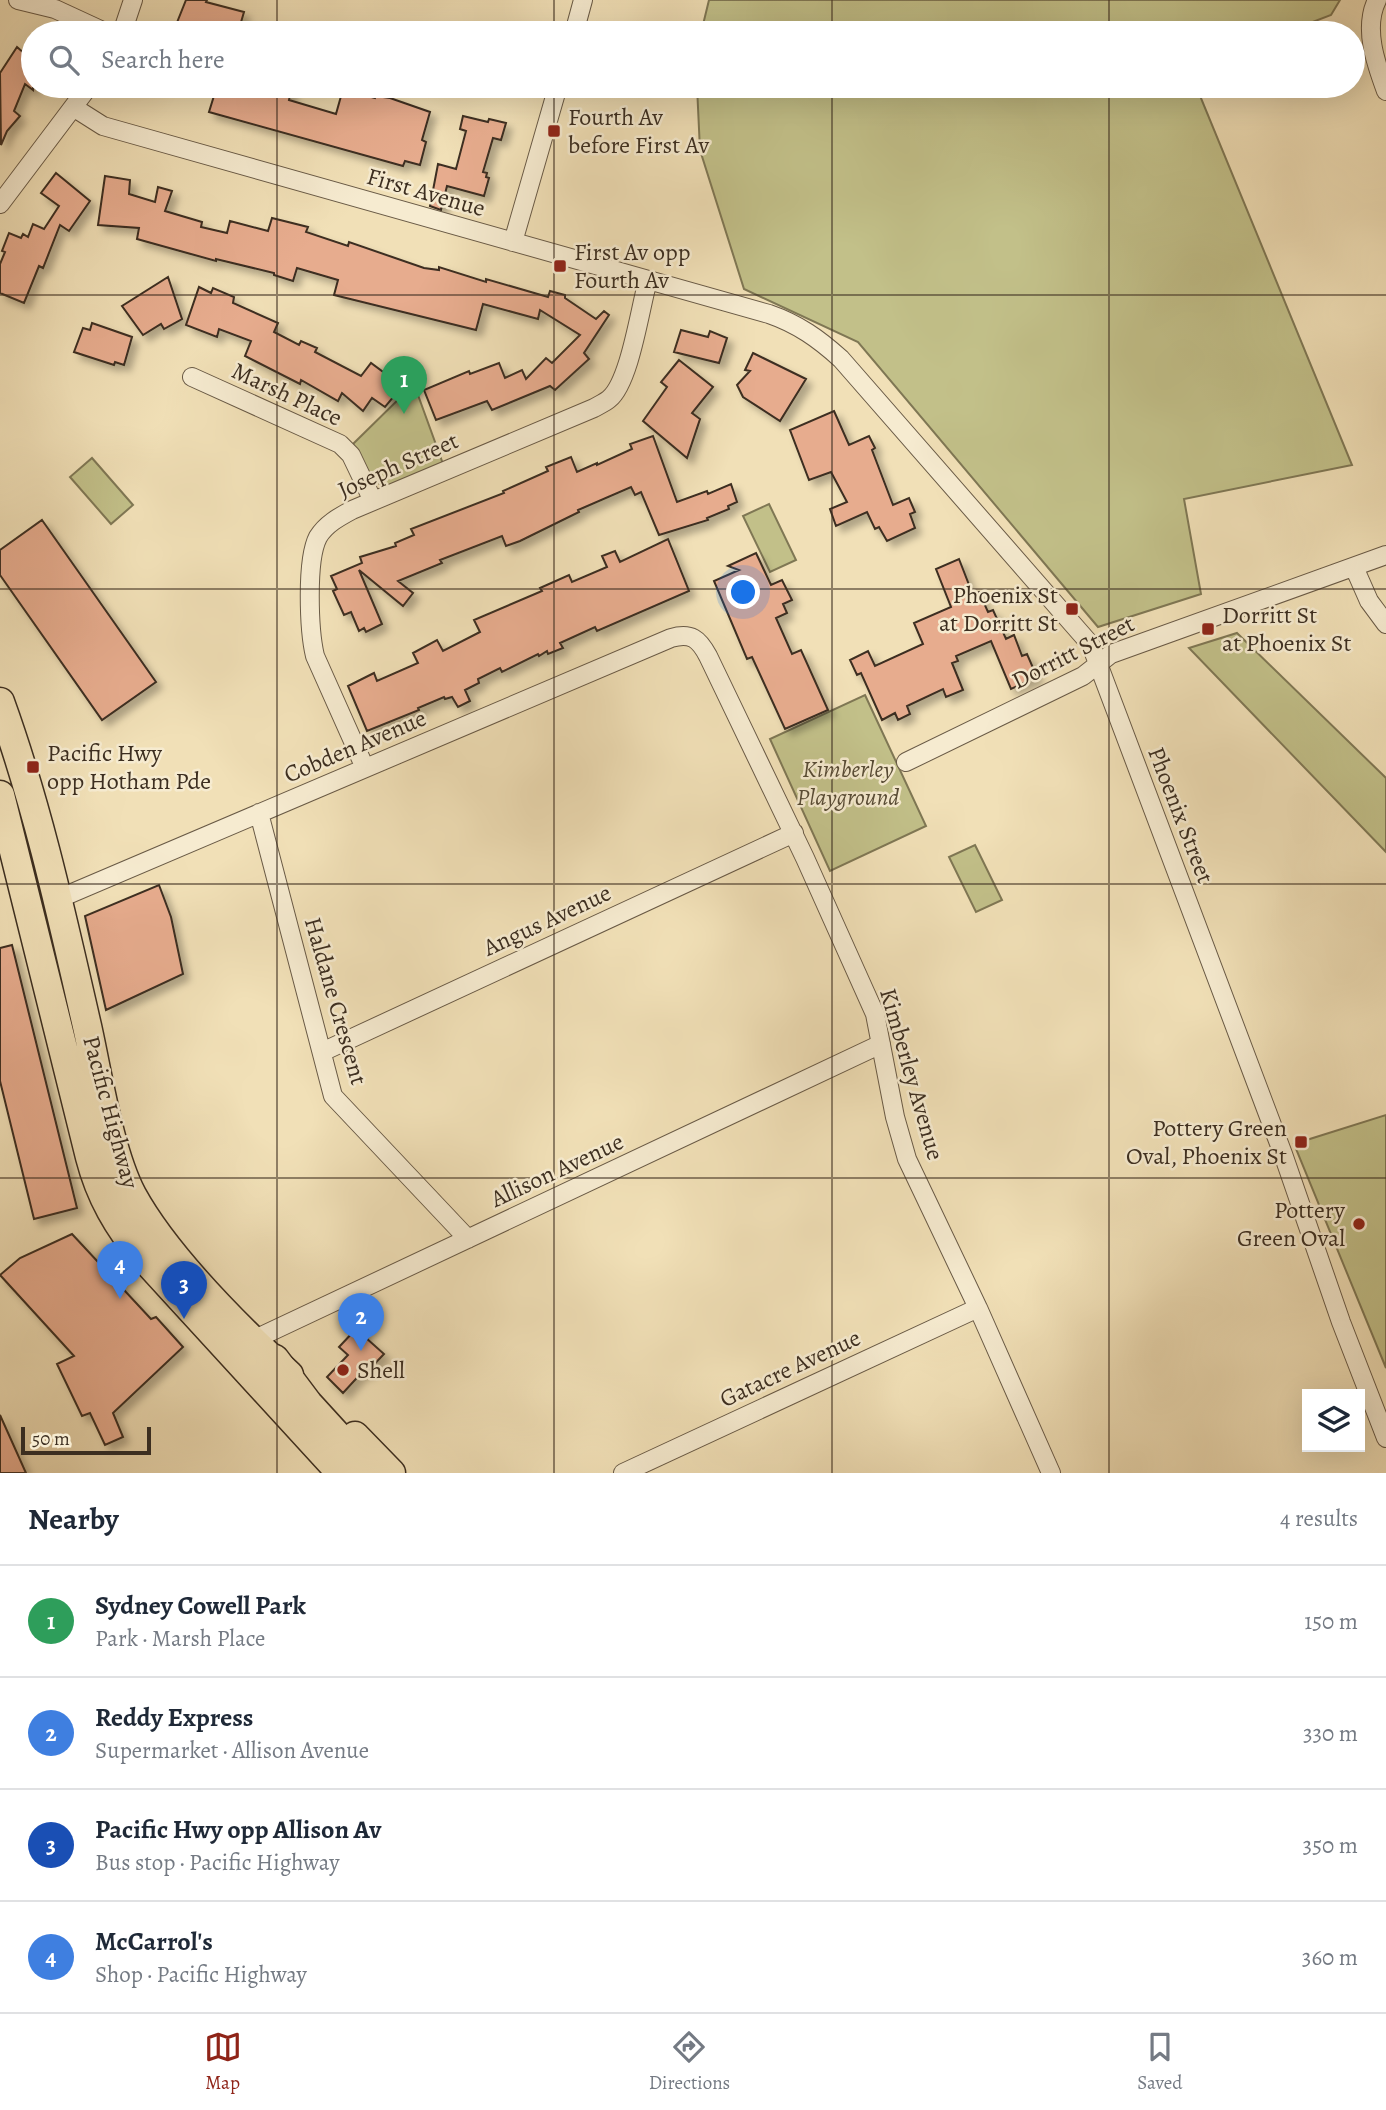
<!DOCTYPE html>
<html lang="en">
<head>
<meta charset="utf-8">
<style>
  body { margin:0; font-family:Alegreya,serif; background:#f6f6f7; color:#1f2937 }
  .controls { position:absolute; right:21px; bottom:21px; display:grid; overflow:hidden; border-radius:0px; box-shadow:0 7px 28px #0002 }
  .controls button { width:63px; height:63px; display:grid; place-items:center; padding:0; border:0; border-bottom:2px solid #e0e1e3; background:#fff; color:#1f2937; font:35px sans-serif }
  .scale { position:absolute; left:21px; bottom:18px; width:130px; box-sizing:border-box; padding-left:7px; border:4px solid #3c2e20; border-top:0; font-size:19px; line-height:24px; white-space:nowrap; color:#3c2e20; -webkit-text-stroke:5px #f6ebd0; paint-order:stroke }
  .you { position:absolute; left:744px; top:593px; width:24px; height:24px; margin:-18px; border:5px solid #fff; border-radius:50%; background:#1a73e8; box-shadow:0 0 0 10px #1a73e833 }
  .badge { display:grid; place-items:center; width:46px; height:46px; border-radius:50%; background:#8f2418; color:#fff; font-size:23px; font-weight:700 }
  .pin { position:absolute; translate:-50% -58px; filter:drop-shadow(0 2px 4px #0008) }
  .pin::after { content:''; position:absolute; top:37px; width:24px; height:21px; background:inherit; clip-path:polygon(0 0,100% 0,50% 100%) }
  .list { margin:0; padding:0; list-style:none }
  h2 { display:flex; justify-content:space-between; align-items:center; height:91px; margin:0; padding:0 28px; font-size:30px }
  h2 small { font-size:23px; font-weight:400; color:#747a83 }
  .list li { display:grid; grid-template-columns:46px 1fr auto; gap:21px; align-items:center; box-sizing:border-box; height:112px; padding:0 28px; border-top:2px solid #e0e1e3 }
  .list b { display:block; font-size:26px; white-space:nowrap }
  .list p { margin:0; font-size:23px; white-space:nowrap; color:#747a83 }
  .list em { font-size:23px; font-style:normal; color:#747a83 }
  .icon { flex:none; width:38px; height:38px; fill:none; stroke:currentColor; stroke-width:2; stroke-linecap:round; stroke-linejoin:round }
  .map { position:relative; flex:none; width:1386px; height:1473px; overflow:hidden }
  .search { position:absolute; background:#fff; box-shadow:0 7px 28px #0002; left:21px; right:21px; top:21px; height:77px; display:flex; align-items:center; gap:18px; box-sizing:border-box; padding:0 24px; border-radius:38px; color:#747a83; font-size:26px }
  .sheet { height:539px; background:#fff }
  nav { display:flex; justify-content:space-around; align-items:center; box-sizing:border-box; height:98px; border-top:2px solid #e0e1e3; background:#fff; font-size:19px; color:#747a83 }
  nav a { display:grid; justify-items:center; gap:4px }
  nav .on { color:#8f2418 }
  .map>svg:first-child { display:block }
</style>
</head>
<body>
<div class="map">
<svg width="1386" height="1473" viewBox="0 0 1386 1473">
  <defs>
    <filter id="shadow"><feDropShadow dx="6" dy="6" stdDeviation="3.5" flood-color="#0004"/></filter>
  </defs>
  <rect width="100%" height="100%" fill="#f1e0b7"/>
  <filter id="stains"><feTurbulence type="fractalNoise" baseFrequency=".00286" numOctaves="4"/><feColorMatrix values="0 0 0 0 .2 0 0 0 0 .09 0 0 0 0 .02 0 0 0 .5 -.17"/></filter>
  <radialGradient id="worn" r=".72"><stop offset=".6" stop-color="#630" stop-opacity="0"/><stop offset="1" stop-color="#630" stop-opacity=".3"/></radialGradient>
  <!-- green -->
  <path fill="#c2c089" stroke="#7f7754" stroke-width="2" d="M709 0H1340L1331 15 1284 33H701Z
    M697 86H1196L1352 465 1184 499 1201 594 1098 627 858 342 744 289 700 150Z
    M414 384 443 464C425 472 386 498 372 478 364 468 359 455 353 444Z
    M92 458 133 505 111 524 70 477Z
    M769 504 796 560 770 572 743 516Z
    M1237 633 1386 778V852L1189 648Z
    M865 695 926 826 830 871 770 739Z
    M975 845 1002 900 976 912 949 857Z
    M1386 1115V1368L1294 1144Z"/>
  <!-- building -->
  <path fill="#e7ac8e" stroke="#3c2e20" stroke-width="2" filter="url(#shadow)" d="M186 0H207L206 2 244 12 239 29H237L236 33H207L176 25Z
    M17 47 33 61V90L25 84 14 111 20 116 7 131 1 145 0 73Z
    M217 86H292L289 100 336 114 343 89 375 98 376 96 390 98 430 112 422 140 426 142 420 165 405 161 403 166 209 112Z
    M463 116 488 122 489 119 506 123 501 140 493 138 483 172 487 173 486 177 489 178 484 196 447 186 441 210 430 206 438 164 456 169 466 131 460 129Z
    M56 173 90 201 69 231 60 225 43 268 39 266 24 303 0 293V264L5 252 2 251 9 233 21 238 23 234 28 237 33 224 44 229 59 206 41 193Z
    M105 176 130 180 129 194 155 202 158 187 172 191 165 211 202 222 201 227 227 233 230 221 268 231 272 218 308 227 306 232 348 246 349 242 424 268 439 270V267L486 282V279L548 297 550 291 565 295V298L596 319 604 311 609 315 584 353 589 359 555 390 550 386 492 410 487 401 436 420 424 390 469 371 470 374 499 363 505 378 522 370 526 379 546 358 552 363 580 335 540 310 538 319 483 304 476 330 334 295 338 280 297 268 293 281 274 275V273L216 259V261L137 239 139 228 98 225Z
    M168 277 182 319 164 329 161 324 143 335 122 306Z
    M199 287 211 293 213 288 234 297 233 303 278 323 274 332 299 345 301 341 317 348 315 352 361 376 371 363 386 374 389 370 405 383 385 407 372 398 363 411 342 393 338 401 301 380 300 384 245 356 251 341 219 329 217 337 186 325Z
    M92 323 132 337 124 365 115 362 114 365 74 352 83 328 90 330Z
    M681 330 708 337 710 331 727 338 719 363 674 352Z
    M753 353 806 379 780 421 743 397 737 385 750 371 745 370Z
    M679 360 713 387 692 413 700 419 687 458 643 421 667 387 661 382Z
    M834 411 849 445 869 436 875 448 872 450 893 505 909 498 915 512 910 514 915 528 887 541 879 527 875 529 867 512 836 526 830 509 847 502 831 472 809 480 790 430Z
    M653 436 677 502 707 491 708 494 731 484 737 502 728 506 729 509 707 518 708 520 659 535 641 492 635 495 631 487 578 510 579 512 520 541 506 546 502 536 440 560 442 563 398 581 413 593 403 606 359 570 382 624 366 632 364 628 359 631 351 612 344 615 333 591 337 589 331 576 362 563 360 557 396 546 395 543 414 535 411 529 504 493 503 491 548 471 546 467 571 457 577 472 597 463V465L632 449 630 444Z
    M42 520 156 682 102 720 0 575V550Z
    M668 539 689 591 597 631 595 627 560 643 563 648 548 654 547 651 539 656 538 654 502 672 500 668 478 679 479 683 465 690 470 701 458 707 452 697 445 699 444 697 418 708 419 710 367 731 348 686 374 673 377 681 418 663 413 653 437 640 443 651 480 632 474 620 542 591 540 588 569 575 572 582 607 567 602 556 615 551 620 562Z
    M756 553 771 585 782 580 792 600 783 604 787 613 776 618 792 654 801 650 828 710 785 729 752 657 747 659 714 581 739 570 728 566Z
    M959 559 973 595 979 592 988 612 993 610 1006 639 1014 635 1022 656 1027 654 1037 677 1011 689 991 641 956 656 958 661 952 663 963 690 946 697 943 689 907 706 910 714 898 720 895 713 882 720 861 673 857 675 850 660 868 651 875 666 923 644 914 623 951 607 936 569Z
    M159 885 171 917 183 974 106 1010 85 916Z
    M12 945 77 1208 34 1219 0 1081V948Z
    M72 1234 151 1319 156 1317 183 1347 113 1413 123 1437 105 1445 90 1413 82 1416 57 1364 74 1356 0 1275 20 1258Z
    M356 1329 384 1354 366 1373 364 1370 343 1393 327 1377 348 1355 339 1347Z
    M0 1415 26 1473H0Z"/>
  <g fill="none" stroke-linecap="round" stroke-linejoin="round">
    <!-- minor casing -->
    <g stroke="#695a46" stroke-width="20">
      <path id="minor" d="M18 0 55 9 107 33
        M1377 0C1363 28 1376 64 1386 91
        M122 33 133 0
        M574 33 583 0
        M73 107 103 126 769 314C798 324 819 339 841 359L1091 645 1283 1154 1341 1322 1386 1438
        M0 204 89 86
        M513 242 558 86
        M192 377 340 444 351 455 373 501
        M1354 567 1369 601 1386 624
        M906 762 1083 676 1111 654 1386 555
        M365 768 315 656C309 631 306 560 318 537 326 524 339 517 352 510L594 408C599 405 604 403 609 399 630 382 640 308 648 280
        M259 813 333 1096 468 1239
        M58 899 671 638C691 632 699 639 708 656L805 858 875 1014 895 1117 907 1159 978 1308 1051 1473
        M322 1052 794 833
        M253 1340 881 1044
        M623 1473 978 1308"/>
    </g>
    <!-- primary casing -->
    <g stroke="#3c2e20" stroke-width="31">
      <path id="primary" d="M0 702C38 807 62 917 87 1026 98 1075 109 1151 132 1195 166 1257 237 1327 289 1375
        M0 795 90 1157C100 1196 118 1227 144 1258L341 1473
        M355 1436 391 1473"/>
    </g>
    <!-- motorway casing -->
    <g stroke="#3c2e20" stroke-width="36">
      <path id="motorway" d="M273 1361 306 1405 368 1473"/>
    </g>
    <!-- minor -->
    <use href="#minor" stroke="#f6ebd0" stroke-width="18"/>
    <!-- primary -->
    <use href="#primary" stroke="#f1e0b7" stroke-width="28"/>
    <!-- motorway -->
    <use href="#motorway" stroke="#f1e0b7" stroke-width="33"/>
  </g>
  <!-- grid -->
  <path fill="none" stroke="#3c2e20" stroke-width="2" stroke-opacity="0.55" d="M277 0V33M554 0V33M832 0V33M1109 0V33M277 86V1473M554 86V1473M832 86V1473M1109 86V1473M0 295H1386M0 589H1386M0 884H1386M0 1178H1386"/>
  <!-- markers -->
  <g fill="#8f2418" stroke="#f6ebd0" stroke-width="2.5">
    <rect x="547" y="124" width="14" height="14" rx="3.5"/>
    <rect x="553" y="259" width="14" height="14" rx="3.5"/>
    <rect x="1065" y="602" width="14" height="14" rx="3.5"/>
    <rect x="1201" y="622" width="14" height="14" rx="3.5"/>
    <rect x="26" y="760" width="14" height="14" rx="3.5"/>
    <rect x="1294" y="1135" width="14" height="14" rx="3.5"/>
    <circle cx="1359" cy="1224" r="7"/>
    <circle cx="343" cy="1370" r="7"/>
  </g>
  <g text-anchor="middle" stroke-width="5" stroke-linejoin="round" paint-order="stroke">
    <!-- poi labels -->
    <g font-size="24" fill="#3c2e20" stroke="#f6ebd0" text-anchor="start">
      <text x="568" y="125">Fourth Av<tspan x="568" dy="28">before First Av</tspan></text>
      <text x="574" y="260">First Av opp<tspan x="574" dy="28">Fourth Av</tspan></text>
      <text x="1058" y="603" text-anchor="end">Phoenix St<tspan x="1058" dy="28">at Dorritt St</tspan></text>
      <text x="1222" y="623">Dorritt St<tspan x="1222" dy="28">at Phoenix St</tspan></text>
      <text x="47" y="761">Pacific Hwy<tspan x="47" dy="28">opp Hotham Pde</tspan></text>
      <text x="1287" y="1136" text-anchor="end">Pottery Green<tspan x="1287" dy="28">Oval, Phoenix St</tspan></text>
      <text x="1345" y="1218" text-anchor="end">Pottery<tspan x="1345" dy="28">Green Oval</tspan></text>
      <text x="357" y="1378">Shell</text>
    </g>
    <!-- street labels -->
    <g font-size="24" fill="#3c2e20" stroke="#f6ebd0">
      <text transform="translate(426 192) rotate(16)" y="8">First Avenue</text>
      <text transform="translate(287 394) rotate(25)" y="8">Marsh Place</text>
      <text transform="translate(398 465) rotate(-24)" y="8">Joseph Street</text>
      <text transform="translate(1073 652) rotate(-27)" y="8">Dorritt Street</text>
      <text transform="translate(355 746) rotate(-23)" y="8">Cobden Avenue</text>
      <text transform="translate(1181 815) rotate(69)" y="8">Phoenix Street</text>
      <text transform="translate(547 920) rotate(-25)" y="8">Angus Avenue</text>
      <text transform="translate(336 1001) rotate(74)" y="8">Haldane Crescent</text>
      <text transform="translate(912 1074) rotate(74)" y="8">Kimberley Avenue</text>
      <text transform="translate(111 1112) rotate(75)" y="8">Pacific Highway</text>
      <text transform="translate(557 1170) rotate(-25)" y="8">Allison Avenue</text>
      <text transform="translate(790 1368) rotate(-25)" y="8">Gatacre Avenue</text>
    </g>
    <!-- park labels -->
    <g font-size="24" font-style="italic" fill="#574b35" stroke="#f6ebd0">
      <text x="848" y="777">Kimberley<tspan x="848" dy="28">Playground</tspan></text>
    </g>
  </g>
  <rect width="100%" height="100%" filter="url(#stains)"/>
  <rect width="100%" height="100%" fill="url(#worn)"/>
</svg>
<div class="controls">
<button><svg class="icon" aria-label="layers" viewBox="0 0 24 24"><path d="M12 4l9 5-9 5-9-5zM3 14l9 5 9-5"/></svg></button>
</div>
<div class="scale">50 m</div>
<div class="you"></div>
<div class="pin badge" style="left:404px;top:414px;background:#2e9e5b">1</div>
<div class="pin badge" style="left:361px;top:1351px;background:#3f7fe0">2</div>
<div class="pin badge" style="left:184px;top:1319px;background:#1a4fb4">3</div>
<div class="pin badge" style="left:120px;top:1299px;background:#3f7fe0">4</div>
<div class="search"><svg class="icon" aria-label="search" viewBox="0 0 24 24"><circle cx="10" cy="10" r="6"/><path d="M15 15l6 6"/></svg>Search here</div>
</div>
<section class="sheet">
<h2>Nearby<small>4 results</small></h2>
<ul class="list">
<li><span class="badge" style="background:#2e9e5b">1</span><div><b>Sydney Cowell Park</b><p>Park · Marsh Place</p></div><em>150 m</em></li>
<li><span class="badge" style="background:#3f7fe0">2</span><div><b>Reddy Express</b><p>Supermarket · Allison Avenue</p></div><em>330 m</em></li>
<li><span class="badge" style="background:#1a4fb4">3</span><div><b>Pacific Hwy opp Allison Av</b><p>Bus stop · Pacific Highway</p></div><em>350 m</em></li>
<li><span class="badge" style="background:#3f7fe0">4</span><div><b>McCarrol's</b><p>Shop · Pacific Highway</p></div><em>360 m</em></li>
</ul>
</section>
<nav>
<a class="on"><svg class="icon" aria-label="map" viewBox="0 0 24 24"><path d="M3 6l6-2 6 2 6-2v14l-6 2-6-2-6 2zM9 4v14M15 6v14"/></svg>Map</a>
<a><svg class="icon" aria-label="directions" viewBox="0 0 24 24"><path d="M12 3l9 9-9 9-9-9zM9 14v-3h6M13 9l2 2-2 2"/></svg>Directions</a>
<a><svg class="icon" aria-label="saved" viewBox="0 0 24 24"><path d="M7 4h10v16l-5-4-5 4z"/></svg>Saved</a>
</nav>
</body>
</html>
